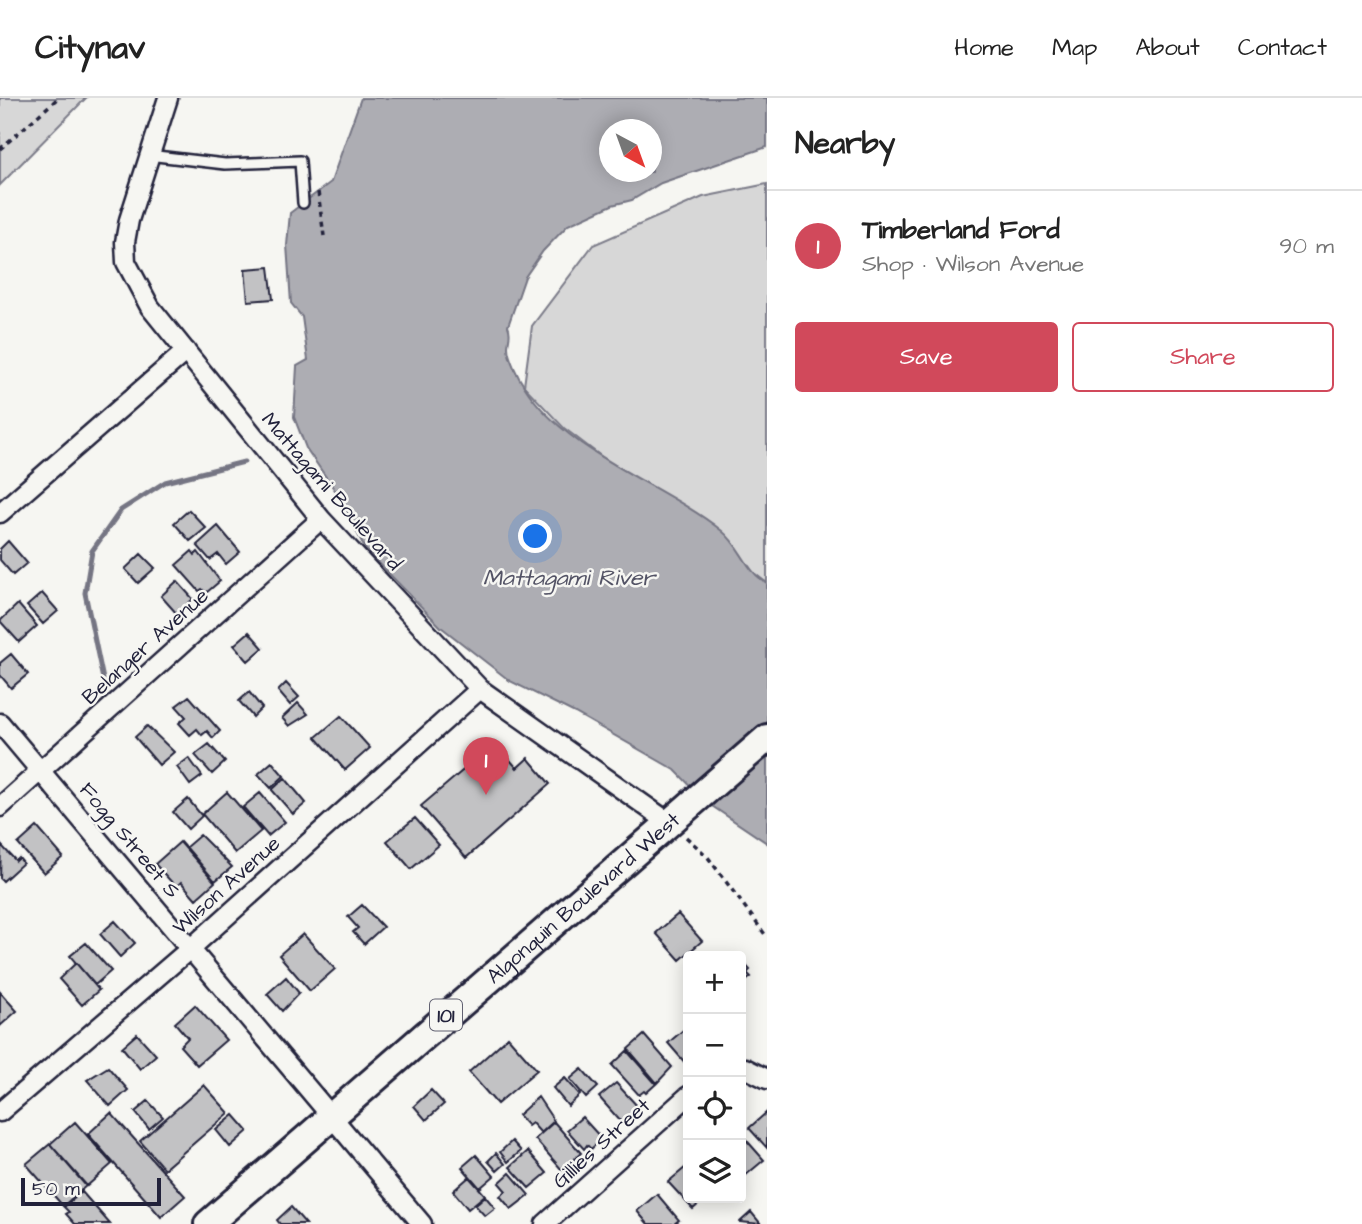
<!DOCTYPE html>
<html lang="en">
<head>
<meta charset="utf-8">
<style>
  body { margin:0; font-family:"Architects Daughter",sans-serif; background:#f6f6f6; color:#222 }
  .controls { position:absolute; right:21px; bottom:21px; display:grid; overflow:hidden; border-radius:7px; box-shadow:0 4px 18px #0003 }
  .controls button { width:63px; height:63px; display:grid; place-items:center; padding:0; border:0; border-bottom:2px solid #e0e0e0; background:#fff; color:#222; font:35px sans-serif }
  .compass { position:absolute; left:599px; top:21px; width:63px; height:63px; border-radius:50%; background:#fff; box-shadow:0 4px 18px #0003; rotate:139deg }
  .scale { position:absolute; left:21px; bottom:18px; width:140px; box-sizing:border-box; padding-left:7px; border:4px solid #22223b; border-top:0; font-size:19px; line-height:24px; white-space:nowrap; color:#22223b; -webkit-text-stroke:5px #f6f6f2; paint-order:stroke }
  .you { position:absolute; left:536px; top:439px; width:24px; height:24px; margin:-18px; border:5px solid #fff; border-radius:50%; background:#1a73e8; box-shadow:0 0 0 10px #1a73e833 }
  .badge { display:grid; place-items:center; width:46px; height:46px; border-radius:50%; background:#d1495b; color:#fff; font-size:23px; font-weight:700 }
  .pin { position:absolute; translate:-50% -58px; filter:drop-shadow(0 2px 4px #0008) }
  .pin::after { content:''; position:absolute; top:37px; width:24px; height:21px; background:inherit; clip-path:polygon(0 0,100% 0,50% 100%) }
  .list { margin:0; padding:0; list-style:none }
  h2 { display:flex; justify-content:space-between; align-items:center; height:91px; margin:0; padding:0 28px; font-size:30px }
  h2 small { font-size:23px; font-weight:400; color:#767676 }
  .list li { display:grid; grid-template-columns:46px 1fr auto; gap:21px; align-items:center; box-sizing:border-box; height:112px; padding:0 28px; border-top:2px solid #e0e0e0 }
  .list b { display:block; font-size:26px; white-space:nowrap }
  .list p { margin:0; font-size:23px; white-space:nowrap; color:#767676 }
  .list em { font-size:23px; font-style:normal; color:#767676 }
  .actions { display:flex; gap:14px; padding:21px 28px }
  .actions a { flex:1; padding:16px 0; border:2px solid #d1495b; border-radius:7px; text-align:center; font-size:24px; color:#d1495b }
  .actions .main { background:#d1495b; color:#fff }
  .icon { flex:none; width:38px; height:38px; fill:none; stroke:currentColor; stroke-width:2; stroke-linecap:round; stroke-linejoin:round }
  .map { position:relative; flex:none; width:767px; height:1126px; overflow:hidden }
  header { display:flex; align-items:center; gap:42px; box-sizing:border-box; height:98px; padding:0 35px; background:#fff; border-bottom:2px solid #e0e0e0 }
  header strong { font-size:33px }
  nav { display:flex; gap:38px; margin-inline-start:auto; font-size:24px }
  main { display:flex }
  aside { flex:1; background:#fff }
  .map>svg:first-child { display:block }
</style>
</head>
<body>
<header>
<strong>Citynav</strong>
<nav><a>Home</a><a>Map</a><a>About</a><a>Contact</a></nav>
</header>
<main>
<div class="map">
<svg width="767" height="1126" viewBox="0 0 767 1126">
  <rect width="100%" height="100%" fill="#f6f6f2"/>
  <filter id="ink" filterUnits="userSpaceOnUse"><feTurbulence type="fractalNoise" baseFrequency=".0143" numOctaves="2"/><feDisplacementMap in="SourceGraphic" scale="14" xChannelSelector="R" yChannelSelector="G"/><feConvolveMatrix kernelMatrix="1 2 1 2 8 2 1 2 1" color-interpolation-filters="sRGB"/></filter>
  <g filter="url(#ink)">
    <!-- green -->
    <path fill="#d7d7d7" stroke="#7c7c89" stroke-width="2" d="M0 0H86L0 87Z
      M767 86V485L564 330 524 288 532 228 593 147 703 99Z"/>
    <!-- water -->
    <path fill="#adadb3" stroke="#757583" stroke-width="2" fill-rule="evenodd" d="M361 0H767V49L661 85 632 102 612 107 568 127 543 153 525 179 508 228C512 237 508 240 508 249 508 259 518 279 524 288 566 355 663 386 722 433 741 448 746 474 767 485V745L706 704 675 672 575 615 510 583 441 529 365 451 341 401 306 350 294 319 297 268 308 262 302 219 291 205 287 147 290 115 331 84ZM610 32H652V74H610Z"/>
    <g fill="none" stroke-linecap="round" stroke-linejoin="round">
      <!-- stream -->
      <path stroke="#757583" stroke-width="5" d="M105 591 85 495 92 453 121 412 165 384 244 364"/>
    </g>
    <!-- building -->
    <path fill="#c2c2c4" stroke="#22223b" stroke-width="2" d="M269 169 273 201 248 203 245 171Z
      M189 412 206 430 190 443 174 425Z
      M218 428 240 454 226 466 218 456 210 462 197 447Z
      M8 443 27 465 13 477 0 462V451Z
      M192 453 195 457 198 454 220 483 206 495 202 491 199 493 176 467Z
      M141 456 155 470 138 485 125 471Z
      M177 483 193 501 177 516 161 498Z
      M42 495 58 513 43 526 27 508Z
      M18 506 37 528 19 544 0 523Z
      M249 534 263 550 248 563 234 547Z
      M11 556 28 576 11 590 0 577V565Z
      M286 585 299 599 290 607 278 593Z
      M249 594 262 610 253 619 239 603Z
      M189 598 220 633 213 640 207 633 202 637 197 631 190 637 179 625 186 619 176 608Z
      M298 605 308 616 289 628 282 620Z
      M341 618 370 650 345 672 316 639Z
      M147 628 174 654 159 667 135 639Z
      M495 645 517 670 528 660 550 686 466 760 421 708Z
      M209 646 225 664 212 676 195 657Z
      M189 660 202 678 190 687 177 669Z
      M272 664 284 678 271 690 258 676Z
      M285 680 306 705 293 716 272 692Z
      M227 694 261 733 235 755 202 716Z
      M260 695 285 724 268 738 243 709Z
      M188 701 202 718 188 731 173 714Z
      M415 720 439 747 411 771 387 743Z
      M37 729 63 759 44 775 18 746Z
      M200 737 232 769 215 783 186 749Z
      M180 744 215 784 196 801 181 784 176 789 155 766Z
      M1 747 16 763 19 760 23 765 3 783 0 780Z
      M362 807 383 829 364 846 353 834 358 830 348 819Z
      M678 816 702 843 680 862 656 835Z
      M115 823 135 845 120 859 100 836Z
      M303 836 335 871 310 893 279 857Z
      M86 845 111 873 95 887 70 858Z
      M741 862 750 872 747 875 751 879 741 887Z
      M76 865 99 892 82 907 59 881Z
      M286 879 299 895 282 913 267 896Z
      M0 894 17 913 0 928Z
      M195 907 226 942 197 967 180 948 188 940 175 925Z
      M688 928V966L687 967 668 945Z
      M137 936 156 957 140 971 122 949Z
      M644 937 672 969 657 985 628 951Z
      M508 939 537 972 497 1006 469 974Z
      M627 953 656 986 646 995 644 993 639 997 612 967Z
      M108 969 128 992 110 1008 87 982Z
      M582 971 598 989 586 1000 570 981Z
      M565 980 580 997 568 1008 553 990Z
      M616 985 639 1010 622 1025 599 999Z
      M204 987 229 1015 164 1071 140 1043Z
      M431 992 444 1006 426 1022 414 1008Z
      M538 999 554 1023 541 1035 532 1025 528 1028 518 1017Z
      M148 1003 163 1019 149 1031 135 1014Z
      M767 1014V1050L749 1030Z
      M111 1015 185 1098 161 1119 88 1036Z
      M234 1017 248 1033 230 1049 216 1032Z
      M582 1019 602 1041 591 1051 587 1047 584 1051 567 1032Z
      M75 1024 112 1066 87 1088 50 1046Z
      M554 1024 581 1055 562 1072 535 1041Z
      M741 1036 764 1062 746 1077 741 1070Z
      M512 1043 521 1053 508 1064 500 1054Z
      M50 1046 86 1088 63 1108 26 1066Z
      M528 1053 547 1075 529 1090 510 1069Z
      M496 1055 505 1066 497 1073 488 1063Z
      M476 1057 494 1078 480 1090 462 1069Z
      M686 1069 688 1100H706L693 1111 668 1084Z
      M510 1075 529 1097 511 1111 500 1098 506 1093 499 1085Z
      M469 1079 485 1097 468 1111 453 1093Z
      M82 1094 110 1126H75L66 1116 69 1114 64 1109Z
      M657 1096 679 1122 674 1126H648L637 1113Z
      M485 1098 495 1110 485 1118 475 1107Z
      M291 1109 306 1126H280L277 1122Z
      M751 1114 761 1126 740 1124Z"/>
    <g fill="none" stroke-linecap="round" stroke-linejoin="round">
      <!-- lane casing -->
      <g stroke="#22223b" stroke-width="14">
        <path id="lane" d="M148 57 225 66 300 63 303 105"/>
      </g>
      <!-- street casing -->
      <g stroke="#22223b" stroke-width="23">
        <path id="street" d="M168 0 129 122 125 144 126 164 150 209 321 421 480 591 671 726
          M0 415 186 253
          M0 625 422 1126
          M0 709 321 421
          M741 971 745 970 767 981
          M0 1014 191 850 480 591
          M545 1126 688 998"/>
      </g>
      <!-- primary casing -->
      <g stroke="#22223b" stroke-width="32">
        <g id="primary">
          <path id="s1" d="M208 1126 767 640"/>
        </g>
      </g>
      <!-- path -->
      <path stroke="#22223b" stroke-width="3.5" stroke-dasharray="5 5" stroke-linecap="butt" d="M0 51 58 0
        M318 94 324 138
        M686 739 707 758 767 839"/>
      <!-- lane -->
      <use href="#lane" stroke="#f6f6f2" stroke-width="9"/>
      <!-- street -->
      <use href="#street" stroke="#f6f6f2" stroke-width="18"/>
      <!-- primary -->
      <use href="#primary" stroke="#f6f6f2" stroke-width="26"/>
    </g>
  </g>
  <g text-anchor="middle" stroke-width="5" stroke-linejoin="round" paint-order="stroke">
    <!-- shield labels -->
    <rect fill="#f6f6f2" stroke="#626272" stroke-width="2" x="430" y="901.5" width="32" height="31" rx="5"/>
    <g font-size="19" font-weight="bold" fill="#22223b">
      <text x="446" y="924">101</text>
    </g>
    <!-- street labels -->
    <g font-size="21" fill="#22223b" stroke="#f6f6f2">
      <text transform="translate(332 393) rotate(49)" y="7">Mattagami Boulevard</text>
      <text transform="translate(145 548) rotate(-42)" y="7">Belanger Avenue</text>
      <text transform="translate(130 742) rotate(50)" y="7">Fogg Street S</text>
      <text transform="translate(226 787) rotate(-42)" y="7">Wilson Avenue</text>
      <text dy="7" stroke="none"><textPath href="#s1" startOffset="497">Algonquin Boulevard West</textPath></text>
      <text transform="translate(601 1045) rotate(-42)" y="7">Gillies Street</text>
    </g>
    <!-- water labels -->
    <g font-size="23" font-style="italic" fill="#535365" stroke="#f6f6f2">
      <text x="569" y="487">Mattagami River</text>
    </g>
  </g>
</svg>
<div class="controls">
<button>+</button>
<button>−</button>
<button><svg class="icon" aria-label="locate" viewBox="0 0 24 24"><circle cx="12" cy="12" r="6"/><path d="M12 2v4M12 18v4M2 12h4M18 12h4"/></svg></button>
<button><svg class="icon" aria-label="layers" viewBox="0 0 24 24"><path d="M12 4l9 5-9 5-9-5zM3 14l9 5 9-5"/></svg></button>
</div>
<svg class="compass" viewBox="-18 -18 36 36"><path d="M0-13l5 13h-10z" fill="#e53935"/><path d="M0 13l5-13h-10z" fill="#767676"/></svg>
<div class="scale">50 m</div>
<div class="you"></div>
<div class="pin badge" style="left:486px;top:697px">1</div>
</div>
<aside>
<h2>Nearby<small></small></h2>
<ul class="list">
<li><span class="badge">1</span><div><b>Timberland Ford</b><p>Shop · Wilson Avenue</p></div><em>90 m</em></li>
</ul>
<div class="actions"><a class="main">Save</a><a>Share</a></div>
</aside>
</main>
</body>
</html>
